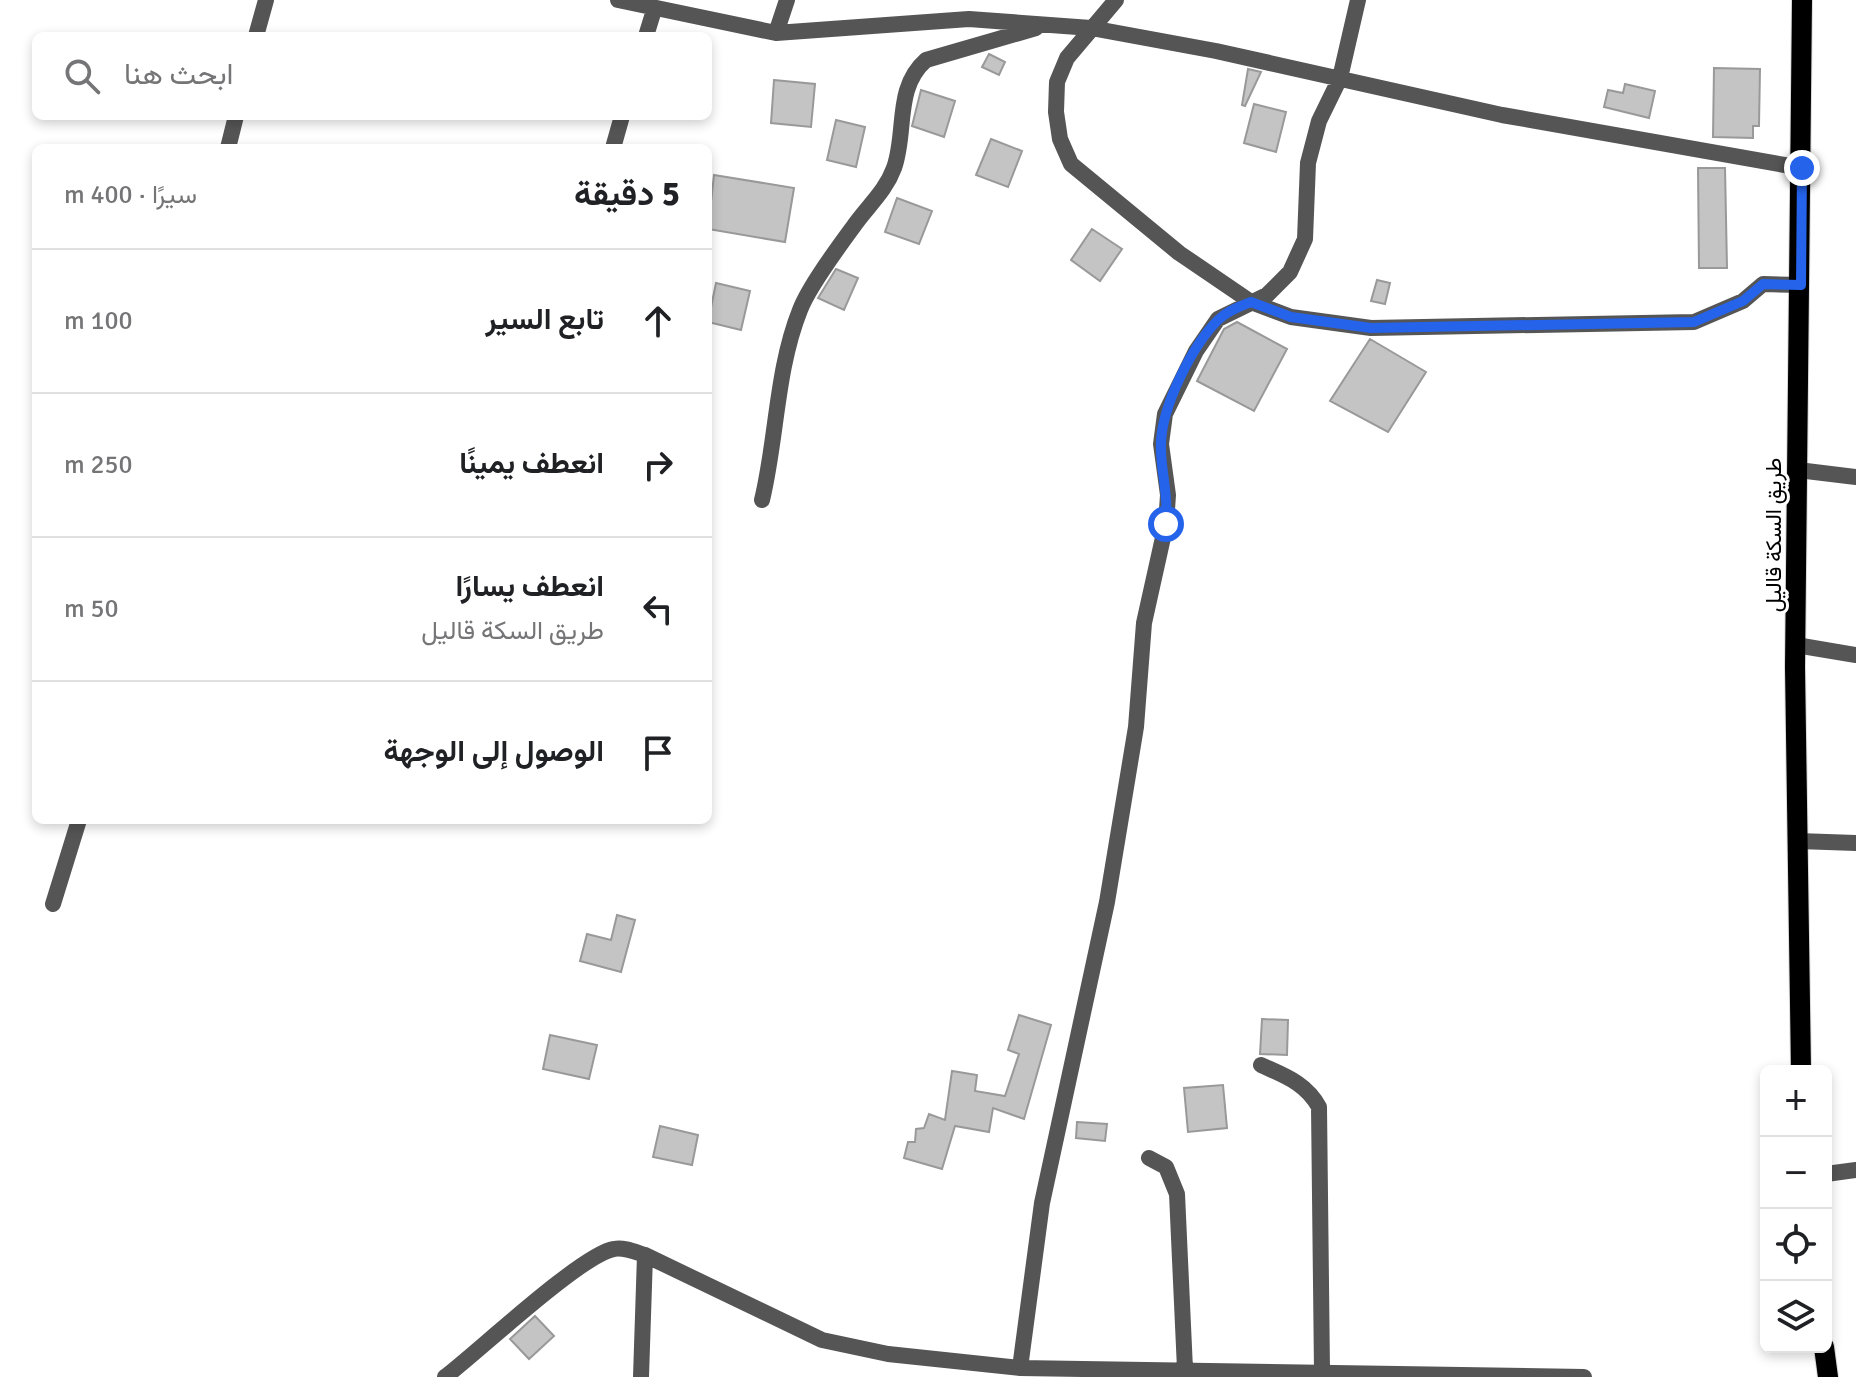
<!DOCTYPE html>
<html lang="ar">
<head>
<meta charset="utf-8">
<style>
  body { margin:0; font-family:Signika,Vazirmatn,sans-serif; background:#f6f6f6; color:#202124; direction:rtl }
  .controls { position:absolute; right:24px; bottom:24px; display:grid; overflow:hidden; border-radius:12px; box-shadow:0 4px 12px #0003 }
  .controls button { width:72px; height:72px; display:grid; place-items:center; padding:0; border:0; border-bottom:2px solid #e0e0e0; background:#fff; color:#202124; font:40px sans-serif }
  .stop { position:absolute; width:24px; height:24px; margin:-18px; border:6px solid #2563eb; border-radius:50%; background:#fff }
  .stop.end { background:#2563eb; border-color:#fff; box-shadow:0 2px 8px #0008 }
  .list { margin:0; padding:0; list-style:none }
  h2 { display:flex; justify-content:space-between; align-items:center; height:104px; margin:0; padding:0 32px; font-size:34px }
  h2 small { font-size:26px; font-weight:400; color:#757577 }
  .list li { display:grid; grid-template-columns:52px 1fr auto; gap:24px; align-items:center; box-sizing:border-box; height:144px; padding:0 32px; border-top:2px solid #e0e0e0 }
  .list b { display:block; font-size:30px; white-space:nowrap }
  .list p { margin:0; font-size:26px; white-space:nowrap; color:#757577 }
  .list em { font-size:26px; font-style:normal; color:#757577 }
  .icon { flex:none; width:44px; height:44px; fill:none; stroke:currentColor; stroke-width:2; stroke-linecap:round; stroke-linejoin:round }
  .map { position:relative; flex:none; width:1856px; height:1377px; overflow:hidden; direction:ltr }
  .search { position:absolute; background:#fff; box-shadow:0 4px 12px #0003; left:32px; top:32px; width:680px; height:88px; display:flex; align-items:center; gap:20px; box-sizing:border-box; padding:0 28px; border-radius:12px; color:#757577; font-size:30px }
  .panel { position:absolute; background:#fff; box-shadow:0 4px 12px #0003; left:32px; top:144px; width:680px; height:680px; border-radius:12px; direction:rtl }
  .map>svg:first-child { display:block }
</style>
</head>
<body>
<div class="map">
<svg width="1856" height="1377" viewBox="0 0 1856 1377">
  <rect width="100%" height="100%" fill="#fff"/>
  <!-- building -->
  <path fill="#c4c4c4" stroke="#999" stroke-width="2" d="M989 54 1005 62 999 75 982 67Z
    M1714 68 1760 69 1759 126H1753V138L1713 137Z
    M1248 69 1261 72 1245 106 1242 105Z
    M774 80 815 84 811 127 771 123Z
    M1625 84 1655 91 1649 118 1604 107 1608 90 1623 93Z
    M921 90 955 101 944 137 912 126Z
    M1254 104 1286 112 1276 152 1244 143Z
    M836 120 865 127 856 167 827 160Z
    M991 139 1022 151 1008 187 976 175Z
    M1698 168H1725L1727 268H1699Z
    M714 175 794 188 785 242 708 229Z
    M897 198 932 211 919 244 885 232Z
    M1092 229 1122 249 1100 281 1071 260Z
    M836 269 858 278 844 310 818 298Z
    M1377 280 1390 283 1385 304 1371 301Z
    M716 283 750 291 741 330 708 322Z
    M1237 322 1287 349 1254 411 1197 381 1224 329Z
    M1370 339 1426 372 1388 432 1330 401Z
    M617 915 635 920 621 972 580 961 587 934 611 940Z
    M1019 1015 1051 1025 1024 1119 993 1108 989 1132 955 1126 942 1169 904 1158 908 1142H915L916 1129 924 1128 929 1114 945 1120 952 1071 977 1075 975 1091 1005 1096 1019 1054 1008 1050Z
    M1262 1019 1288 1020 1287 1055 1260 1054Z
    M550 1035 597 1045 589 1079 543 1069Z
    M1223 1085 1227 1128 1188 1132 1184 1088Z
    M1077 1122 1107 1124 1105 1141 1076 1138Z
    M660 1126 698 1135 692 1165 653 1157Z
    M535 1316 554 1336 529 1359 510 1339Z"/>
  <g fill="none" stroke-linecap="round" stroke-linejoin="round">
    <!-- primary casing -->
    <g stroke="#dbdbdb" stroke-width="22">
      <path id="primary" d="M1801 1071 1795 667 1802 0
        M1824 1347 1828 1377"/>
    </g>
    <!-- minor -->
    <path stroke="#555" stroke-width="16" d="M618 0 776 33 969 19 1091 28 1216 51 1502 115 1802 168
      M1116 0 1067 58 1057 82 1056 112 1060 139 1071 164 1179 253 1251 302 1291 317 1371 328 1694 322 1743 301 1763 284 1801 285
      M776 33 787 0
      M256 36 266 0
      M646 36 654 10
      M228 148 236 116
      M613 148 622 116
      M1798 470 1856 477
      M762 500C777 438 776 370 800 310 809 286 840 245 856 223 870 204 886 190 894 168 907 132 894 88 926 60L1036 28
      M1796 645 1856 655
      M1798 841 1856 843
      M53 904 79 820
      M1261 1065C1285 1076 1306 1083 1319 1107L1322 1371
      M1149 1158 1166 1167 1177 1194 1185 1369
      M1826 1174 1856 1170
      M1020 1368 1042 1203 1107 902 1136 727 1144 623 1166 524 1168 495 1161 444 1165 414 1196 351 1218 319 1267 295 1290 272 1305 239 1308 163 1319 121 1340 78 1358 0
      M445 1377C478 1352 582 1254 614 1249 624 1247 635 1252 645 1255L822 1340 888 1354 1020 1368 1584 1377
      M641 1377 645 1255"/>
    <!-- primary -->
    <use href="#primary" stroke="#000" stroke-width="20"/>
  </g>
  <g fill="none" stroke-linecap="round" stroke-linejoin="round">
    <!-- route -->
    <path stroke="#2563eb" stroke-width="10" d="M1166 524C1169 493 1160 470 1161 443 1162 406 1192 346 1218 320 1227 311 1240 306 1251 302L1291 317 1371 328 1694 322 1743 301 1763 284 1801 285 1802 168"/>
  </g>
  <g text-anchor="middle" stroke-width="6" stroke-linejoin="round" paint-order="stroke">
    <!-- street labels -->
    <g font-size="22" fill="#000" stroke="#fff">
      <text transform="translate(1773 535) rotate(-90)" y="8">طريق السكة قاليل</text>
    </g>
  </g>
</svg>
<div class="controls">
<button>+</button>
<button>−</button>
<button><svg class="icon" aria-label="locate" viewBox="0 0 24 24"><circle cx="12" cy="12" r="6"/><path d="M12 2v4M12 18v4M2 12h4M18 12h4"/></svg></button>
<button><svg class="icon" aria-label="layers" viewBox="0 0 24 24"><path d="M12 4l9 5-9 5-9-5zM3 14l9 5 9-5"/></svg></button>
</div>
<div class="stop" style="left:1166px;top:524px"></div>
<div class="stop end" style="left:1802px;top:168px"></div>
<div class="search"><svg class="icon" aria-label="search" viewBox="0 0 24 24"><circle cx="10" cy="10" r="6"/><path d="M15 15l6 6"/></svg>ابحث هنا</div>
<section class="panel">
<h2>5 دقيقة<small>سيرًا · 400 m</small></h2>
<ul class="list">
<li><svg class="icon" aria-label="ahead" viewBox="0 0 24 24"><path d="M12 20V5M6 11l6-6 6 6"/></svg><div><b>تابع السير</b></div><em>100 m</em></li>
<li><svg class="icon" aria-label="right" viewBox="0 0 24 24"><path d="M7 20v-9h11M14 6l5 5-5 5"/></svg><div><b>انعطف يمينًا</b></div><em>250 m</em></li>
<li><svg class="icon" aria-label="left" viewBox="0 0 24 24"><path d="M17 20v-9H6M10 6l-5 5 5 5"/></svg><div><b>انعطف يسارًا</b><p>طريق السكة قاليل</p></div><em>50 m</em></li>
<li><svg class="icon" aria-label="arrive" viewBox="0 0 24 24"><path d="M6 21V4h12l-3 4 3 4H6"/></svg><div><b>الوصول إلى الوجهة</b></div></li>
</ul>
</section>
</div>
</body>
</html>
